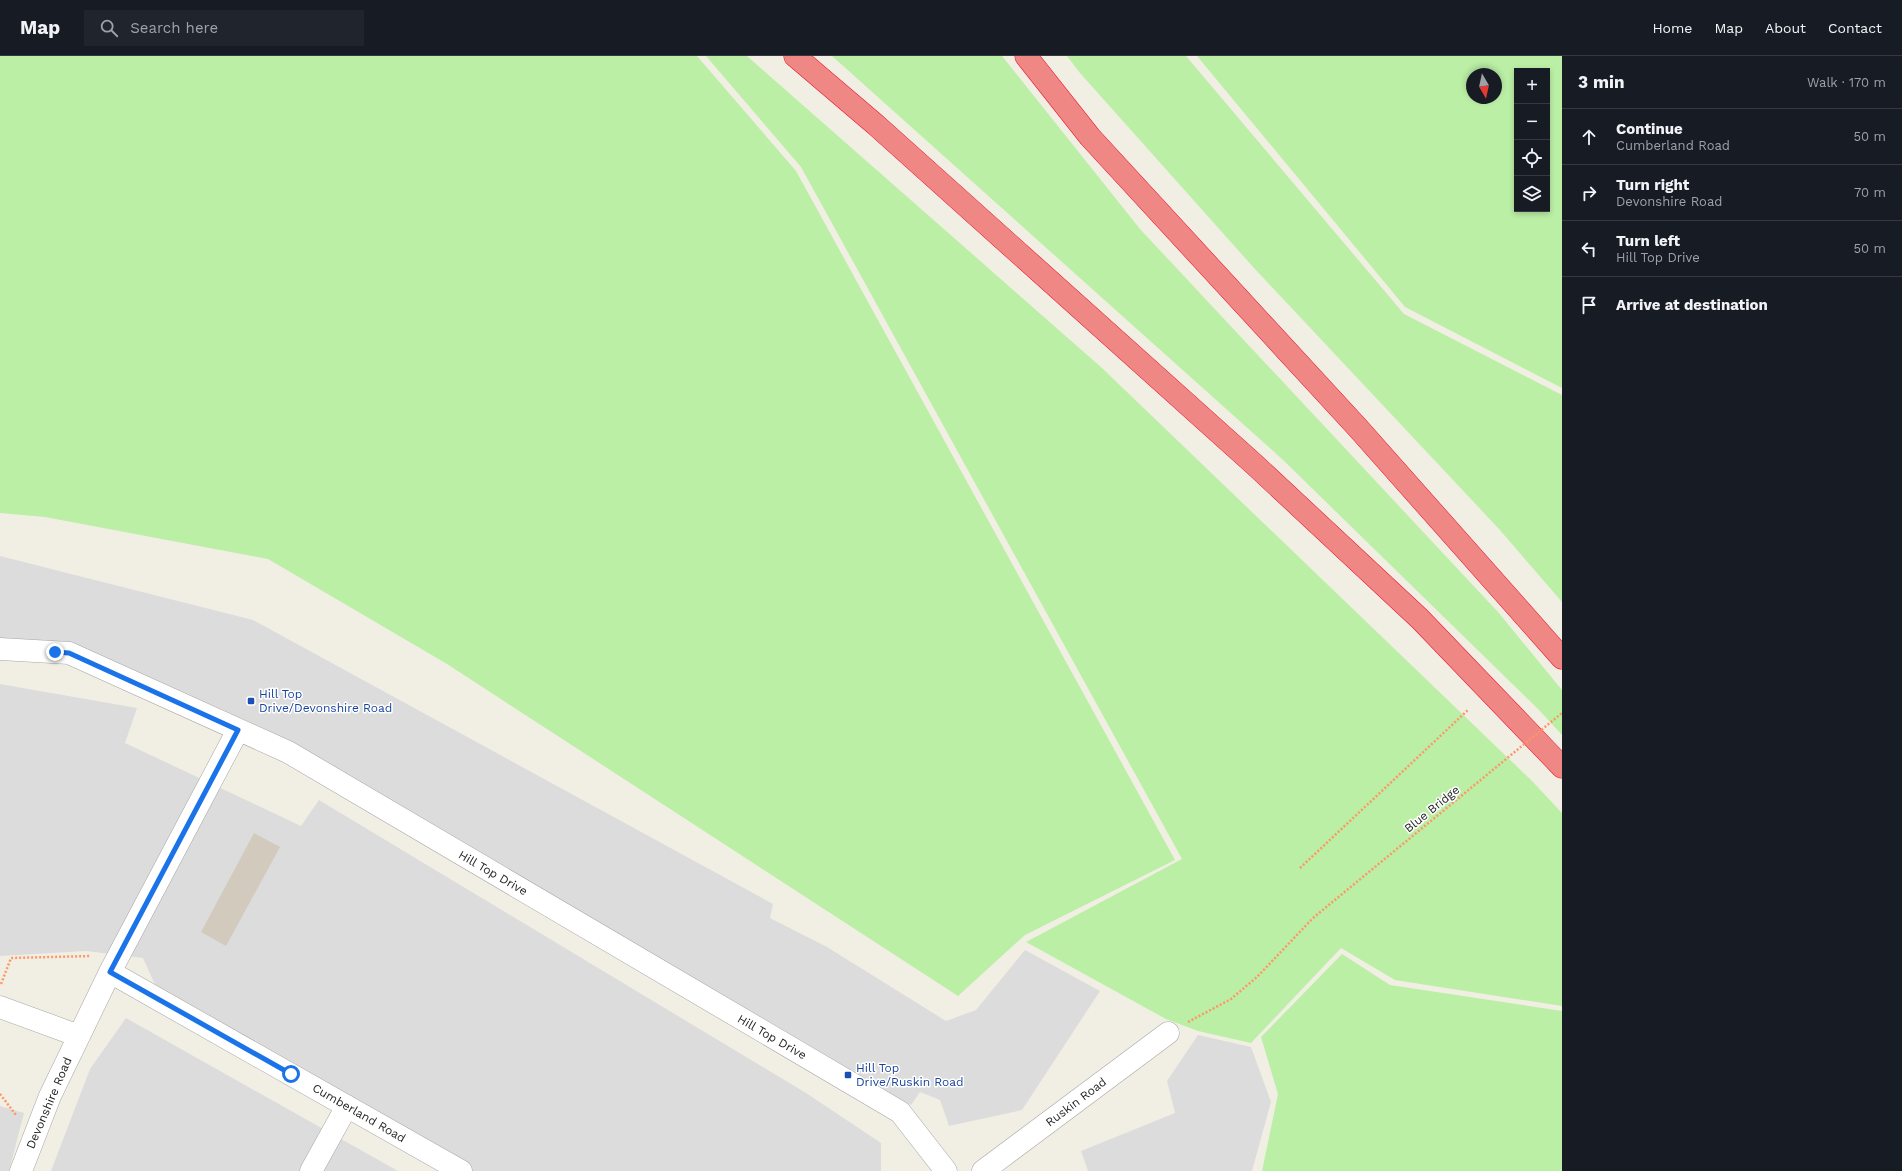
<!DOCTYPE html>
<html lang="en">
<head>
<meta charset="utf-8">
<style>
  body { margin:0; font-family:"Work Sans",sans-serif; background:#20242c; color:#f1f3f6 }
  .controls { position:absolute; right:12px; top:12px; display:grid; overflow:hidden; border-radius:0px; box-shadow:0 2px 6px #0003 }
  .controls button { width:36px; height:36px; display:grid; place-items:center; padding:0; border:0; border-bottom:1px solid #363941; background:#171b24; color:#f1f3f6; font:20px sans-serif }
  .compass { position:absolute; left:1466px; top:12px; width:36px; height:36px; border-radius:50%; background:#171b24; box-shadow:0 2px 6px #0003; rotate:171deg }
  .stop { position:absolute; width:12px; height:12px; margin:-9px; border:3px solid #1a73e8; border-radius:50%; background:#fff }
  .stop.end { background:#1a73e8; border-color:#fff; box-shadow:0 1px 4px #0008 }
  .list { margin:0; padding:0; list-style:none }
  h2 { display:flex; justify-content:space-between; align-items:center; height:52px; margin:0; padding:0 16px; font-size:17px }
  h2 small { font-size:13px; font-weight:400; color:#9ea1a6 }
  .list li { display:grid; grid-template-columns:26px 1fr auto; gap:12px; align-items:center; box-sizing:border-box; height:56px; padding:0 16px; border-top:1px solid #363941 }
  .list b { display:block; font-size:15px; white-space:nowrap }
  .list p { margin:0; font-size:13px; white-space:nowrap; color:#9ea1a6 }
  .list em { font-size:13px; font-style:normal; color:#9ea1a6 }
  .icon { flex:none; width:22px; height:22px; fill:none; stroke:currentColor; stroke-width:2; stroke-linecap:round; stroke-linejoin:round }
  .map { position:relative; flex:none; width:1562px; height:1115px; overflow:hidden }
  header { display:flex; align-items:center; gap:24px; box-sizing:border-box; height:56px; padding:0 20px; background:#171b24; border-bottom:1px solid #363941 }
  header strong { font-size:19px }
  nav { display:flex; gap:22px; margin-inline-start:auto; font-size:14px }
  .search { width:280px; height:36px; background:#20242c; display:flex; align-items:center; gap:10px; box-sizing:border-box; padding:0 14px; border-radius:0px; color:#9ea1a6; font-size:15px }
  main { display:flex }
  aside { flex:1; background:#171b24 }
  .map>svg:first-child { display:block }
</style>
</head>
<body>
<header>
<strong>Map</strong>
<div class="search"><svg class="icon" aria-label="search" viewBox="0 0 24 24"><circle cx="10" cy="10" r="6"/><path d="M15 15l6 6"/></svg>Search here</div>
<nav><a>Home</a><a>Map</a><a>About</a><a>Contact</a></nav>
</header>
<main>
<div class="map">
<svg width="1562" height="1115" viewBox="0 0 1562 1115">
  <rect width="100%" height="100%" fill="#f1efe4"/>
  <!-- residential -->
  <path fill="#dddcdc" d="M0 500 253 564 773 848 770 862 827 891 946 965 976 954 1025 894 1100 935 1022 1054 949 1070 940 1044 920 1036 911 1049 560 843 208 649 0 583Z
    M0 628 137 652 125 687 301 770 319 744 806 1037 881 1087V1115H457L157 933 143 902 86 895 0 900Z
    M126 962 398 1115H51L90 1013Z
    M1198 979 1251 991 1271 1046 1252 1115H1088L1081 1095 1175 1057 1167 1025Z
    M0 1050 24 1057 9 1115H0Z"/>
  <!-- grass -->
  <path fill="#bbefa5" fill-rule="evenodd" d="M0 0H697L796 115 1175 804 1025 879 958 940 447 608 268 503 45 461 0 457Z
    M706 0H747L1102 312 1532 725 1562 757V950L1395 924 1341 892 1251 987 1198 975 1166 963 1026 886 1182 803 801 111Z
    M832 0H1002L1140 173 1498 556 1562 634V679L1539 654 1282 403Z
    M1067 0H1186L1404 258 1562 339V546L1499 473 1254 212 1080 17Z
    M1197 0H1562V332L1405 251ZM1517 15H1547V153H1517ZM1472 18H1496V42H1472Z
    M1342 898 1390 929 1562 955V1115H1262L1278 1038 1261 981Z"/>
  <!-- building -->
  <path fill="#d1cabd" d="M254 777 280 791 226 890 201 876Z"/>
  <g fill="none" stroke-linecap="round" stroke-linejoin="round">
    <!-- minor casing -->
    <g stroke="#a6a6a6" stroke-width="23">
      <path id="minor" d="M0 593 69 597 288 696 900 1056 946 1115
        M110 916 461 1115
        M0 951 79 980
        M21 1115 50 1040 110 916 238 674
        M311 1115 347 1050
        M983 1115 1168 977"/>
    </g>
    <!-- highway casing -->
    <g stroke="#ec1432" stroke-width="23">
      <path id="highway" d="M795 0 876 69 1255 409 1420 563 1562 711
        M1026 0 1090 81 1358 372 1562 602"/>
    </g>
    <!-- path -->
    <path stroke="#ff9667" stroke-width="2.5" stroke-dasharray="2 2" stroke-linecap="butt" d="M1300 812 1469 653
      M1 928 11 902 91 900
      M1188 966 1231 943 1257 921 1313 862
      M0 1038 16 1059"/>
    <!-- minor -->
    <use href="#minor" stroke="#fff" stroke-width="22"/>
    <!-- highway -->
    <use href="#highway" stroke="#ef8785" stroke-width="22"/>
    <!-- path-bridge -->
    <path stroke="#ff9667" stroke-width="2.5" stroke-dasharray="2 2" stroke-linecap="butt" d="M1313 862 1562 657"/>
  </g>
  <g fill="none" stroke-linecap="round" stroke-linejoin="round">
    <!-- route -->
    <path stroke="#1a73e8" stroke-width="5" d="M55 596 69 597 238 674 110 916 291 1018"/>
  </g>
  <!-- markers -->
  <g fill="#1a4fb4" stroke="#fff" stroke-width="1.5">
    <rect x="247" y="641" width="8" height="8" rx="2"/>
    <rect x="844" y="1015" width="8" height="8" rx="2"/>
  </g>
  <g text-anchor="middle" stroke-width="3" stroke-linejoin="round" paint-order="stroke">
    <!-- transit labels -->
    <g font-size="12" fill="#164399" stroke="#fff" text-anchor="start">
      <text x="259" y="642">Hill Top<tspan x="259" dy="14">Drive/Devonshire Road</tspan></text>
      <text x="856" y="1016">Hill Top<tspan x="856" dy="14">Drive/Ruskin Road</tspan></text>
    </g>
    <!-- street labels -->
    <g font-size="12" fill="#1f1f1f" stroke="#fff">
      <text transform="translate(1432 753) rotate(-39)" y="4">Blue Bridge</text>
      <text transform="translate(493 817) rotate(30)" y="4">Hill Top Drive</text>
      <text transform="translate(772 981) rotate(30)" y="4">Hill Top Drive</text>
      <text transform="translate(1076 1046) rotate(-37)" y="4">Ruskin Road</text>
      <text transform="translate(49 1047) rotate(-67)" y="4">Devonshire Road</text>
      <text transform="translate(359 1057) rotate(30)" y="4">Cumberland Road</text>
    </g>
  </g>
</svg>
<div class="controls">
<button>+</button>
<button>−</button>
<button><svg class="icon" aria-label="locate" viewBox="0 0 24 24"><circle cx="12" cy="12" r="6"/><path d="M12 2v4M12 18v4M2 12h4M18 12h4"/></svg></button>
<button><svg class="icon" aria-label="layers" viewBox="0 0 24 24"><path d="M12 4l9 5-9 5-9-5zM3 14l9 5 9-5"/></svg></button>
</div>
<svg class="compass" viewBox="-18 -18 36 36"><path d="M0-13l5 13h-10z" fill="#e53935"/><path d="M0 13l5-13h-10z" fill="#9ea1a6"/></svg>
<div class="stop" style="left:291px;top:1018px"></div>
<div class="stop end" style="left:55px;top:596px"></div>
</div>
<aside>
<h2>3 min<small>Walk · 170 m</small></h2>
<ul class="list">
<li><svg class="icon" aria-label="ahead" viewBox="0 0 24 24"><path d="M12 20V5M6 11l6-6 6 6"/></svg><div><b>Continue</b><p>Cumberland Road</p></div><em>50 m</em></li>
<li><svg class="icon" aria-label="right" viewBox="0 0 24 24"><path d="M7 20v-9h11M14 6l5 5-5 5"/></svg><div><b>Turn right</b><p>Devonshire Road</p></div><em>70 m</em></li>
<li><svg class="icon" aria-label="left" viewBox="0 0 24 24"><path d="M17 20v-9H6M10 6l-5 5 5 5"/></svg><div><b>Turn left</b><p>Hill Top Drive</p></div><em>50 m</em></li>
<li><svg class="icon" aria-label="arrive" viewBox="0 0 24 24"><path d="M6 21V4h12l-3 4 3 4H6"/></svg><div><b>Arrive at destination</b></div></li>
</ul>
</aside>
</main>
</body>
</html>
